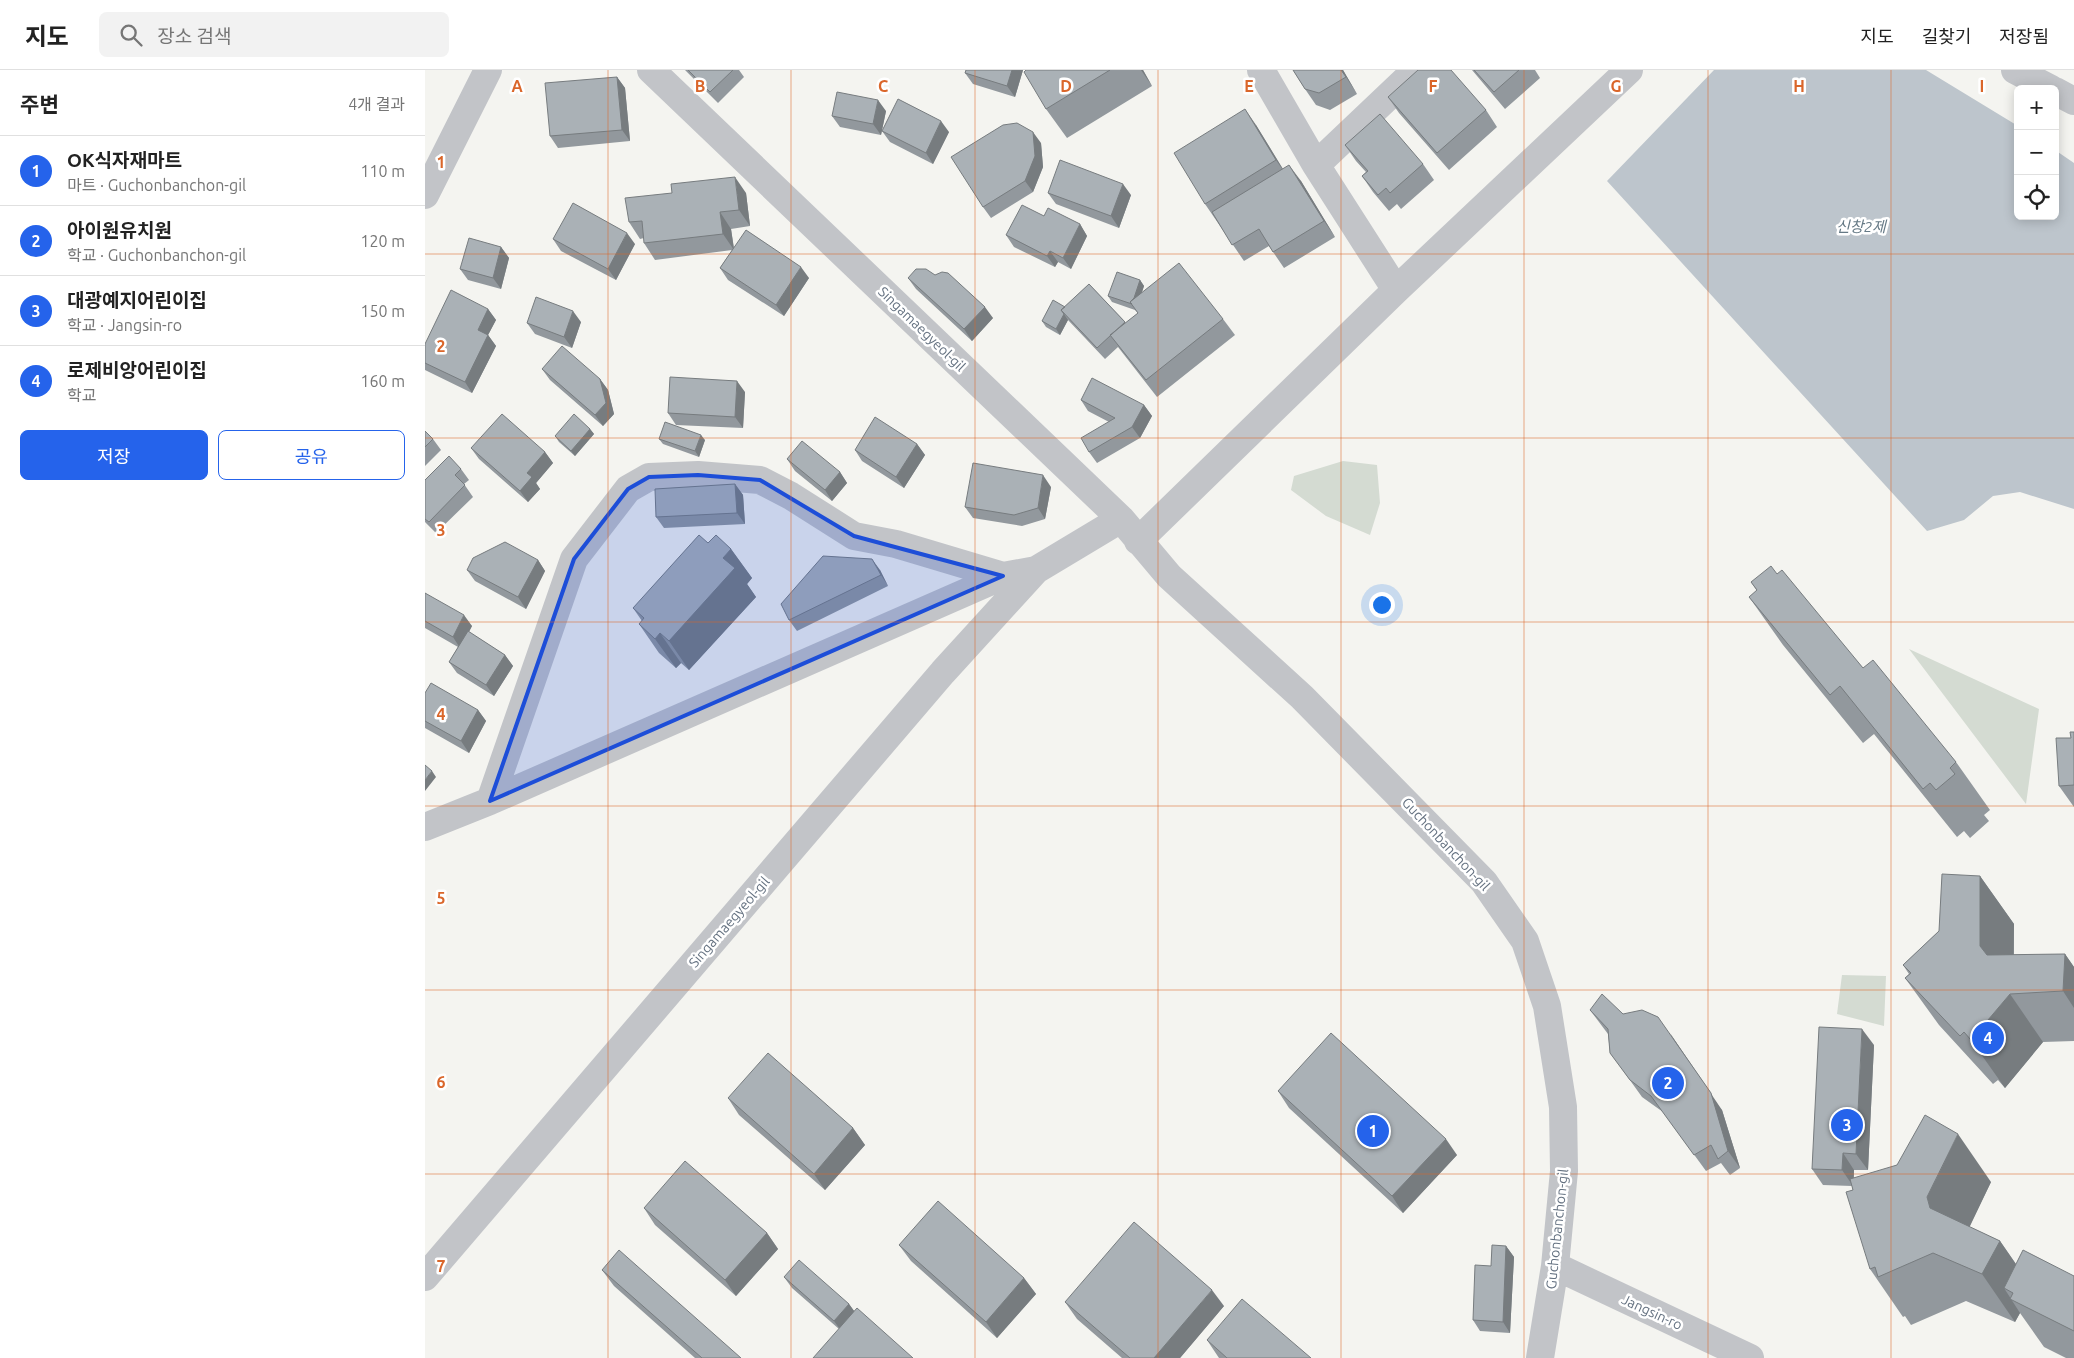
<!DOCTYPE html>
<html lang="ko">
<head>
<meta charset="utf-8">
<style>
  body { margin:0; font-family:Ubuntu,"Noto Sans KR",sans-serif; background:#f2f2f2; color:#222 }
  .controls { position:absolute; right:15px; top:15px; display:grid; overflow:hidden; border-radius:8px; box-shadow:0 2px 12px #0003 }
  .controls button { width:45px; height:45px; display:grid; place-items:center; padding:0; border:0; border-bottom:1px solid #e0e0e0; background:#fff; color:#222; font:25px sans-serif }
  .you { position:absolute; left:956px; top:534px; width:18px; height:18px; margin:-12px; border:4px solid #fff; border-radius:50%; background:#1a73e8; box-shadow:0 0 0 8px #1a73e833 }
  .badge { display:grid; place-items:center; width:32px; height:32px; border-radius:50%; background:#2563eb; color:#fff; font-size:16px; font-weight:700 }
  .pin { position:absolute; translate:-50% -50%; border:2px solid #fff; box-shadow:0 1px 5px #0006 }
  .list { margin:0; padding:0; list-style:none }
  h2 { display:flex; justify-content:space-between; align-items:center; height:65px; margin:0; padding:0 20px; font-size:21px }
  h2 small { font-size:16px; font-weight:400; color:#767676 }
  .list li { display:grid; grid-template-columns:32px 1fr auto; gap:15px; align-items:center; box-sizing:border-box; height:70px; padding:0 20px; border-top:1px solid #e0e0e0 }
  .list b { display:block; font-size:19px; white-space:nowrap }
  .list p { margin:0; font-size:16px; white-space:nowrap; color:#767676 }
  .list em { font-size:16px; font-style:normal; color:#767676 }
  .actions { display:flex; gap:10px; padding:15px 20px }
  .actions a { flex:1; padding:11px 0; border:1px solid #2563eb; border-radius:8px; text-align:center; font-size:18px; color:#2563eb }
  .actions .main { background:#2563eb; color:#fff }
  .icon { flex:none; width:28px; height:28px; fill:none; stroke:currentColor; stroke-width:2; stroke-linecap:round; stroke-linejoin:round }
  .map { position:relative; flex:none; width:1649px; height:1288px; overflow:hidden }
  header { display:flex; align-items:center; gap:30px; box-sizing:border-box; height:70px; padding:0 25px; background:#fff; border-bottom:1px solid #e0e0e0 }
  header strong { font-size:24px }
  nav { display:flex; gap:28px; margin-inline-start:auto; font-size:18px }
  .search { width:350px; height:45px; background:#f2f2f2; display:flex; align-items:center; gap:12px; box-sizing:border-box; padding:0 18px; border-radius:8px; color:#767676; font-size:19px }
  main { display:flex }
  aside { flex:1; background:#fff }
  .map>svg:first-child { display:block }
</style>
</head>
<body>
<header>
<strong>지도</strong>
<div class="search"><svg class="icon" aria-label="search" viewBox="0 0 24 24"><circle cx="10" cy="10" r="6"/><path d="M15 15l6 6"/></svg>장소 검색</div>
<nav><a>지도</a><a>길찾기</a><a>저장됨</a></nav>
</header>
<main>
<aside>
<h2>주변<small>4개 결과</small></h2>
<ul class="list">
<li><span class="badge">1</span><div><b>OK식자재마트</b><p>마트 · Guchonbanchon-gil</p></div><em>110 m</em></li>
<li><span class="badge">2</span><div><b>아이원유치원</b><p>학교 · Guchonbanchon-gil</p></div><em>120 m</em></li>
<li><span class="badge">3</span><div><b>대광예지어린이집</b><p>학교 · Jangsin-ro</p></div><em>150 m</em></li>
<li><span class="badge">4</span><div><b>로제비앙어린이집</b><p>학교</p></div><em>160 m</em></li>
</ul>
<div class="actions"><a class="main">저장</a><a>공유</a></div>
</aside>
<div class="map">
<svg width="1649" height="1288" viewBox="0 0 1649 1288">
  <rect width="100%" height="100%" fill="#f4f4f0"/>
  <!-- green -->
  <path fill="#d4dbd2" d="M918 391 952 395 955 433 945 465 901 446 866 420 869 406Z
    M1484 579 1614 639 1601 734Z
    M1417 905 1461 906 1459 956 1412 944Z"/>
  <!-- water -->
  <path fill="#bdc5cc" d="M1289 0H1501L1593 56V146H1630V80L1649 93V439L1595 422 1568 426 1539 450 1502 461 1182 111Z"/>
  <g fill="none" stroke-linecap="round" stroke-linejoin="round">
    <!-- minor -->
    <path stroke="#c2c4c8" stroke-width="28" d="M226 0 696 449 744 506 877 627 1059 812 1100 871 1122 936 1138 1037 1139 1101 1130 1196 1115 1288
      M836 0 891 95 971 220
      M1590 0 1626 19
      M1630 21 1649 31
      M891 95 991 0
      M0 125 63 0
      M713 471 971 220 1204 0
      M65 731 149 489 203 419 224 407 273 405 335 410 366 426 429 466 471 474 578 506
      M0 757 65 731 578 506 611 500 696 449
      M1130 1196 1325 1288
      M0 1207 518 602 611 500"/>
  </g>
  <!-- wall -->
  <path fill="#92989d" d="M260 0H314L319 7 293 33Z
    M541 0H598L590 27 548 14 540 3Z
    M601 0H718L727 16 642 68 621 39Z
    M868 0H918L932 24 905 40 891 35 880 19Z
    M1047 0H1110L1115 8 1080 39Z
    M192 7 200 18 205 71 133 78 125 66Z
    M963 27 1061 40 1072 57 1024 100 974 43Z
    M461 41 456 65 415 57 407 46Z
    M831 55 858 99 876 111 910 167 859 198 844 176 819 191 780 134Z
    M457 61 524 62 508 94 465 72Z
    M616 73 618 97 608 122 566 148 558 137Z
    M920 75 998 94 1009 110 976 139 972 134 964 141 948 122 937 106 941 102 931 91Z
    M321 123 325 156 306 159 309 178 384 208 359 246 303 210 295 198 307 180 230 190 219 173V168L215 169 204 152Z
    M623 123 706 125 694 158 631 134Z
    M619 146 655 154 662 166 646 199 633 192 630 197 589 177 581 165Z
    M128 169 210 174 191 210 136 181Z
    M76 177 84 188 76 219 43 210 35 199Z
    M483 208 568 248 547 271 491 219Z
    M715 210 719 216 717 222 798 249 810 265 732 327 693 277 680 289 643 250 635 265 621 257 617 251 640 237 664 214 701 253 713 243 710 240 687 232 683 226Z
    M63 239 71 250 63 265 71 276 47 323 0 300V274Z
    M156 252 147 278 110 264 102 253Z
    M117 299 175 309 183 320 189 344 178 356 125 310Z
    M320 322 318 358 251 355 243 343Z
    M656 330 719 335 727 346 715 368 672 393 664 382 684 352 663 341Z
    M165 359 169 364 150 386 134 372 130 366Z
    M0 361 8 369 16 380 0 396Z
    M234 369 280 370 274 387 238 374Z
    M492 374 500 385 479 418 437 391 430 380Z
    M46 378 120 382 128 393 111 413 115 419 103 432 54 389Z
    M362 389 415 402 422 413 407 431 370 401Z
    M36 399 44 410 39 414 48 427 11 463 0 452V410Z
    M310 414 318 425 320 454 239 458 231 447Z
    M626 417 620 449 597 456 548 448 540 437Z
    M283 473 306 479 327 508 322 514 331 527 264 600 256 593 251 598 234 583 214 554 217 551 208 538Z
    M113 490 120 501 101 539 50 511 42 500Z
    M455 500 463 516 372 561 364 550Z
    M1352 504 1438 598 1531 692 1565 740 1559 745 1564 751 1545 768 1539 761 1532 767 1449 664 1438 673 1358 575 1324 527 1332 521 1326 512Z
    M0 523 47 556 44 562 80 585 88 596 69 626 32 603 24 592 33 577 0 558Z
    M0 623 53 640 61 651 44 683 0 658Z
    M1649 662V737L1634 716 1646 668Z
    M1555 806 1589 854V885L1640 884 1649 897V971L1618 972 1580 1018 1573 1010 1568 1014 1514 955 1480 908 1484 904 1478 895 1514 861Z
    M1165 940 1297 1040 1315 1098 1305 1105 1296 1093 1281 1101 1238 1042 1217 1027 1197 999 1185 983 1183 964Z
    M1449 975 1443 1100H1429V1108L1566 1112 1544 1157 1575 1171 1591 1194 1649 1206V1288H1641L1619 1277 1595 1243 1590 1252 1541 1231 1486 1255 1480 1246 1478 1247 1445 1199 1427 1116 1398 1115 1387 1099Z
    M853 1021 1032 1085 978 1143 864 1038Z
    M303 1028 428 1058 440 1075 400 1120 314 1045Z
    M219 1138 342 1163 353 1179 311 1226 230 1155Z
    M474 1175 599 1208 611 1224 572 1268 486 1191Z
    M1081 1176 1089 1187 1085 1263 1055 1261 1048 1250 1066 1196Z
    M177 1200 316 1288H270L189 1216Z
    M359 1207 424 1234 429 1241 414 1259 367 1218Z
    M640 1232 799 1236 755 1288H697L652 1249Z
    M782 1270 886 1288H794Z"/>
  <!-- shaded-wall -->
  <path fill="#777c7f" d="M587 0H598L590 27 582 16Z
    M716 0H718L727 16Z
    M916 0H918L932 24 921 7Z
    M192 7 200 18 205 71 197 60Z
    M453 30 461 41 456 65 448 54Z
    M820 39 831 55 862 106 851 90Z
    M516 51 524 62 508 94 501 83Z
    M608 62 616 73 618 97 608 122 600 111Z
    M864 95 876 111 910 167 899 151Z
    M310 107 321 123 325 156 314 140Z
    M698 114 706 125 694 158 686 146Z
    M295 142 306 159 309 180 298 164Z
    M655 154 662 166 646 199 638 188Z
    M202 163 210 174 191 210 183 199Z
    M76 177 84 188 76 219 68 208Z
    M625 181 633 192 630 197 622 186Z
    M376 197 384 208 359 246 351 235Z
    M715 210 719 216 711 240 707 234Z
    M560 237 568 248 547 271 539 259Z
    M63 239 71 250 63 265 71 276 47 323 40 312 53 260Z
    M148 241 156 252 147 278 139 267Z
    M639 244 643 250 635 265 631 259Z
    M175 309 183 320 189 344 178 356 170 345Z
    M312 311 320 322 318 358 310 347Z
    M719 335 727 346 715 368 707 357Z
    M165 359 169 364 150 386 146 381Z
    M276 365 280 370 274 387 270 381Z
    M492 374 500 385 479 418 471 407Z
    M120 382 128 393 111 413 115 419 103 432 95 421 102 403Z
    M415 402 422 413 407 431 400 420Z
    M618 405 626 417 620 449 613 438Z
    M310 414 318 425 320 454 312 443Z
    M306 479 327 508 322 514 331 527 264 600 244 571 298 488Z
    M447 489 455 500 463 516 456 505Z
    M113 490 120 501 101 539 93 527Z
    M39 545 47 556 35 578 28 567Z
    M235 563 256 593 251 598 230 569Z
    M80 585 88 596 69 626 61 615Z
    M53 640 61 651 44 683 36 671Z
    M7 701 11 707 0 721V710Z
    M1555 806 1589 854 1588 924 1555 876Z
    M1640 884 1649 897V938L1638 921Z
    M1585 924 1618 972 1580 1018 1546 970Z
    M1437 959 1449 975 1443 1100 1431 1084Z
    M1245 963 1297 1040 1315 1098 1303 1081Z
    M428 1058 440 1075 400 1120 389 1104Z
    M1533 1064 1566 1112 1536 1175 1505 1138 1502 1127Z
    M1021 1069 1032 1085 978 1143 967 1126Z
    M1418 1083 1429 1100 1428 1116 1417 1100Z
    M342 1163 353 1179 311 1226 300 1210Z
    M1575 1171 1608 1219 1588 1223 1579 1218 1595 1243 1590 1252 1557 1204Z
    M1081 1176 1089 1187 1085 1263 1078 1252Z
    M599 1208 611 1224 572 1268 561 1252Z
    M787 1220 799 1236 755 1288H729Z
    M424 1234 432 1245 417 1262 409 1251Z"/>
  <!-- building -->
  <path fill="#aab1b6" stroke="#777c7f" d="M263 0H308L285 22Z
    M541 0H587L582 16 540 3Z
    M601 0H685L621 39 599 2Z
    M868 0H916L921 7 894 23 880 19Z
    M993 0H1026L1061 40 1012 83 963 27Z
    M1049 0H1094L1069 22Z
    M192 7 197 60 125 66 120 13Z
    M412 22 453 30 448 54 407 46Z
    M473 29 516 51 501 83 457 61Z
    M820 39 851 90 780 134 749 83Z
    M955 44 998 94 965 123 961 118 953 125 937 106 943 101 920 75Z
    M592 53 608 62 610 86 600 111 558 137 526 87 578 55Z
    M635 90 698 114 686 146 623 123Z
    M864 95 899 151 848 182 834 159 807 175 787 142Z
    M310 107 314 140 295 142 298 164 219 173 217 151 204 152 200 128 247 123 246 114Z
    M148 133 202 163 183 199 128 169Z
    M597 135 619 146 623 138 655 154 638 188 625 181 622 186 581 165Z
    M321 160 376 197 351 235 295 198Z
    M44 168 76 177 68 208 35 199Z
    M754 193 798 249 721 310 685 265 713 243 705 232Z
    M491 199H501L510 205 517 202 523 203 560 237 539 259 483 208Z
    M692 202 715 210 709 228 705 232 707 234 683 226Z
    M664 214 700 252 672 278 636 240Z
    M26 220 63 239 53 260 63 265 40 312 0 293V274Z
    M111 227 148 241 139 267 102 253Z
    M628 230 640 237 636 240 639 244 631 259 617 251Z
    M137 276 175 309 181 333 170 345 117 299Z
    M245 307 312 311 310 347 243 343Z
    M667 308 719 335 707 357 664 382 656 368 690 348 656 330Z
    M77 344 120 382 102 403 107 407 95 421 46 378Z
    M149 344 165 359 146 381 130 366Z
    M450 347 492 374 471 407 430 380Z
    M240 352 276 365 270 381 234 369Z
    M0 361 8 369 0 377Z
    M377 371 415 402 400 420 362 389Z
    M24 386 36 399 30 405 40 415 4 452 0 449V410Z
    M548 393 618 405 613 438 589 445 540 437Z
    M310 414 312 443 231 447 230 419Z
    M274 465 283 473 291 465 306 479 298 488 310 498 244 571 235 563 230 569 214 554 219 548 208 538Z
    M80 472 113 490 93 527 42 500 48 488Z
    M398 486 447 489 456 505 364 550 356 534Z
    M1346 496 1352 504 1357 500 1438 598 1448 590 1531 692 1525 698 1530 704 1511 720 1505 713 1498 719 1415 616 1405 625 1324 527 1332 520 1326 512Z
    M0 523 39 545 28 567 0 551Z
    M43 561 80 585 61 615 24 592Z
    M6 613 53 640 36 671 0 651V623Z
    M1645 662H1649V715L1634 716 1631 668H1646Z
    M0 695 7 701 0 710Z
    M1517 804 1555 806V876L1562 885 1640 884 1638 921 1585 924 1546 970 1539 962 1535 966 1480 908 1486 903 1478 895 1514 861Z
    M1177 924 1198 944 1217 940 1233 947 1286 1023 1303 1081 1293 1089 1286 1075 1269 1085 1226 1026 1205 1010 1185 983 1183 959 1165 940Z
    M1394 957 1437 959 1431 1084 1418 1083 1417 1100 1387 1099Z
    M906 963 1021 1069 967 1126 853 1021Z
    M343 983 428 1058 389 1104 303 1028Z
    M1500 1045 1533 1064 1502 1127 1505 1138 1575 1171 1557 1204 1508 1183 1453 1207 1450 1197 1445 1199 1421 1122 1428 1120 1425 1109 1472 1095Z
    M260 1091 342 1163 300 1210 219 1138Z
    M513 1131 599 1208 561 1252 474 1175Z
    M709 1152 787 1220 729 1288H705L640 1232Z
    M1067 1175 1081 1176 1078 1252 1048 1250 1050 1195 1066 1196Z
    M194 1180 316 1288H277L177 1200Z
    M1598 1180 1649 1206V1261L1585 1229 1588 1223 1579 1218Z
    M374 1190 424 1234 409 1251 359 1207Z
    M817 1229 886 1288H802L782 1270Z
    M432 1238 488 1288H388Z"/>
  <!-- marked area -->
  <path fill="#1d4ed8" fill-opacity="0.2" stroke="#1d4ed8" stroke-width="4" stroke-linejoin="round" d="M273 405 335 410 429 466 578 506 65 731 149 489 203 419 224 407Z"/>
  <!-- grid -->
  <path fill="none" stroke="#da662a" stroke-width="1" stroke-opacity="0.55" d="M183 0V1288M366 0V1288M550 0V1288M733 0V1288M916 0V1288M1099 0V1288M1283 0V1288M1466 0V1288M0 184H1649M0 368H1649M0 552H1649M0 736H1649M0 920H1649M0 1104H1649"/>
  <g text-anchor="middle" stroke-width="5" stroke-linejoin="round" paint-order="stroke">
    <!-- street labels -->
    <g font-size="14" fill="#647180" stroke="#fff">
      <text transform="translate(497 259) rotate(44)" y="5">Singamaegyeol-gil</text>
      <text transform="translate(1021 774) rotate(47)" y="5">Guchonbanchon-gil</text>
      <text transform="translate(304 852) rotate(-49)" y="5">Singamaegyeol-gil</text>
      <text transform="translate(1132 1159) rotate(-84)" y="5">Guchonbanchon-gil</text>
      <text transform="translate(1227 1242) rotate(25)" y="5">Jangsin-ro</text>
    </g>
    <!-- water labels -->
    <g font-size="15" font-style="italic" fill="#657985" stroke="#fff">
      <text x="1436" y="162">신창2제</text>
    </g>
  </g>
  <g font-size="16" text-anchor="middle" font-weight="bold" fill="#da662a" stroke="#fff" stroke-width="5" stroke-linejoin="round" paint-order="stroke">
    <text x="92" y="22">A</text>
    <text x="275" y="22">B</text>
    <text x="458" y="22">C</text>
    <text x="641" y="22">D</text>
    <text x="824" y="22">E</text>
    <text x="1008" y="22">F</text>
    <text x="1191" y="22">G</text>
    <text x="1374" y="22">H</text>
    <text x="1557" y="22">I</text>
    <text x="16" y="98">1</text>
    <text x="16" y="282">2</text>
    <text x="16" y="466">3</text>
    <text x="16" y="650">4</text>
    <text x="16" y="834">5</text>
    <text x="16" y="1018">6</text>
    <text x="16" y="1202">7</text>
  </g>
</svg>
<div class="controls">
<button>+</button>
<button>−</button>
<button><svg class="icon" aria-label="locate" viewBox="0 0 24 24"><circle cx="12" cy="12" r="6"/><path d="M12 2v4M12 18v4M2 12h4M18 12h4"/></svg></button>
</div>
<div class="you"></div>
<div class="pin badge" style="left:948px;top:1061px">1</div>
<div class="pin badge" style="left:1243px;top:1013px">2</div>
<div class="pin badge" style="left:1422px;top:1055px">3</div>
<div class="pin badge" style="left:1563px;top:968px">4</div>
</div>
</main>
</body>
</html>
